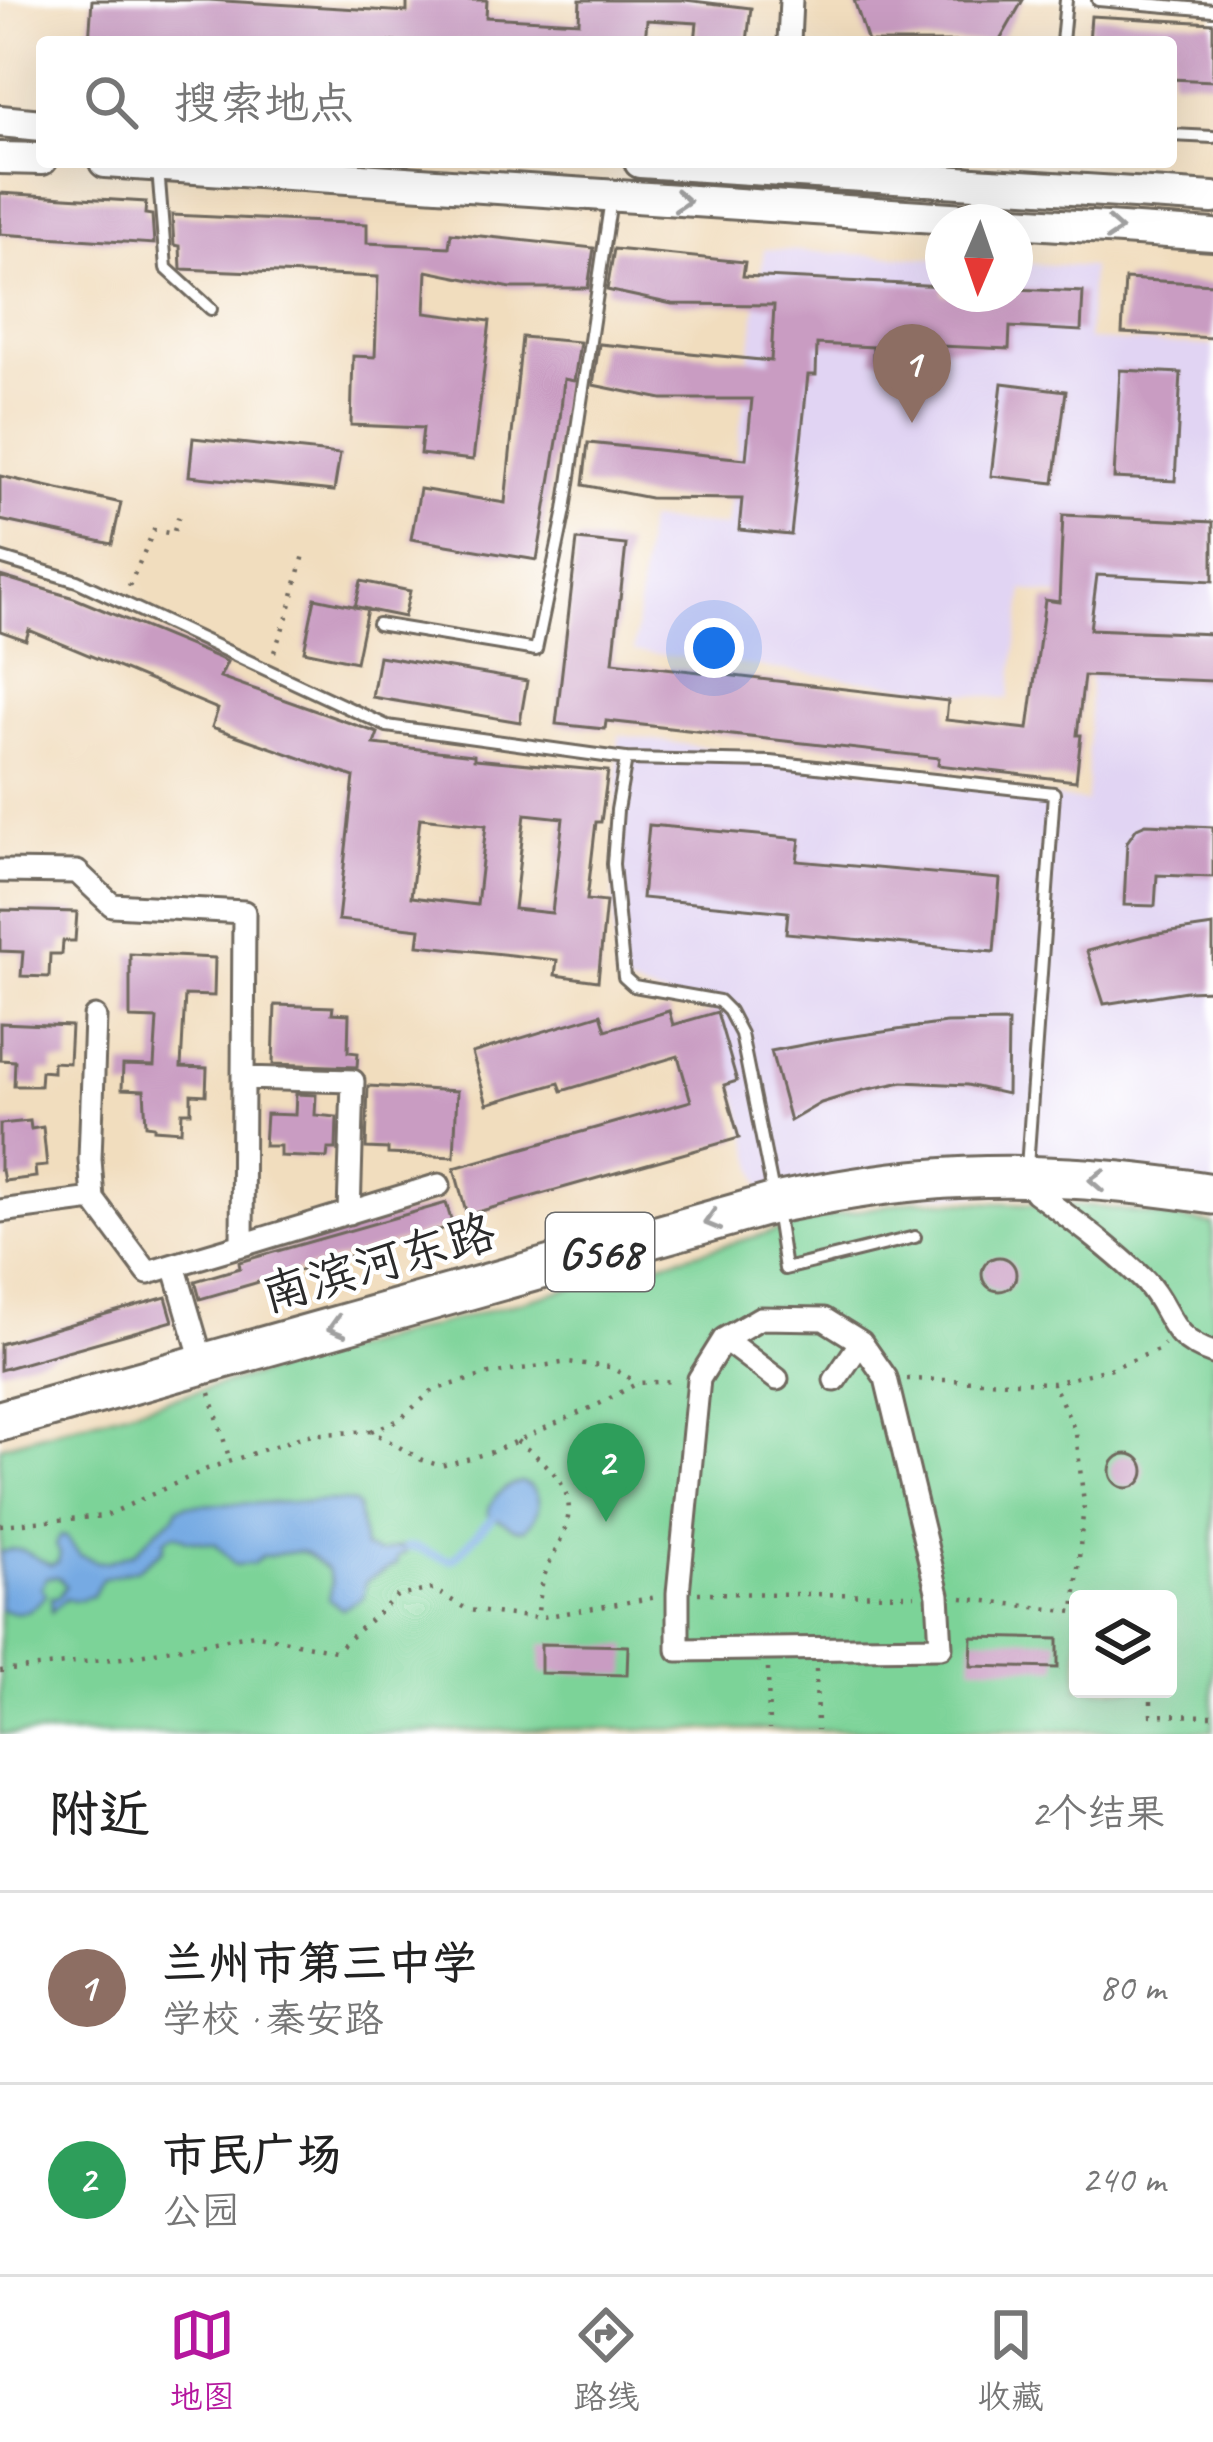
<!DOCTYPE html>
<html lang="zh">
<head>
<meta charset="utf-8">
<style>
  body { margin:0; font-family:Caveat,"LXGW WenKai TC",sans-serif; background:#f6f6f6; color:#222 }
  .controls { position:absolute; right:36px; bottom:36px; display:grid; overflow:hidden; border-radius:12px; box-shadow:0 12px 48px #0002 }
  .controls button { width:108px; height:108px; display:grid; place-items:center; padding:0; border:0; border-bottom:3px solid #e0e0e0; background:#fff; color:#222; font:60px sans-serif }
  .compass { position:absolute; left:925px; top:204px; width:108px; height:108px; border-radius:50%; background:#fff; box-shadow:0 12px 48px #0002; rotate:182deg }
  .you { position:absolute; left:714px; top:648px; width:42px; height:42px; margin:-30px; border:9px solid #fff; border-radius:50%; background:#1a73e8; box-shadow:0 0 0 18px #1a73e833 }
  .badge { display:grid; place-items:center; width:78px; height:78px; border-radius:50%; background:#b5179e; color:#fff; font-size:39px; font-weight:700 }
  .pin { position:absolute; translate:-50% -99px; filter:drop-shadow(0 3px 6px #0008) }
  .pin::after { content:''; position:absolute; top:63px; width:42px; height:36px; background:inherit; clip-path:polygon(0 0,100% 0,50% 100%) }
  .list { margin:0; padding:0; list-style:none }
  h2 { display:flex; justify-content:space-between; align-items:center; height:156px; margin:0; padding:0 48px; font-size:51px }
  h2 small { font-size:39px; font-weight:400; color:#767676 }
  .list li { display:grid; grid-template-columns:78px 1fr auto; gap:36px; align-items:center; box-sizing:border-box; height:192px; padding:0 48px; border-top:3px solid #e0e0e0 }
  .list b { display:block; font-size:45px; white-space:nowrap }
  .list p { margin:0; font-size:39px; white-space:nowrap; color:#767676 }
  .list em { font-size:39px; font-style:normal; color:#767676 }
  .icon { flex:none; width:66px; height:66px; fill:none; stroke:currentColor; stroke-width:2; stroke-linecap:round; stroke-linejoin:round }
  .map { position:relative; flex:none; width:1213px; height:1734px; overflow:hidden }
  .search { position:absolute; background:#fff; box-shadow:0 12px 48px #0002; left:36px; right:36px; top:36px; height:132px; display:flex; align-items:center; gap:30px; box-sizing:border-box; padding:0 42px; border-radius:12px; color:#767676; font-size:45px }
  .sheet { height:540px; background:#fff }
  nav { display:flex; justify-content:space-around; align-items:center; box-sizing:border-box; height:168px; border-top:3px solid #e0e0e0; background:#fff; font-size:33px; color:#767676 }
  nav a { display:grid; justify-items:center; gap:6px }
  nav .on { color:#b5179e }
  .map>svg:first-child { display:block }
</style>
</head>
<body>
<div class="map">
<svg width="1213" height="1734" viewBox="0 0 1213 1734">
  <rect width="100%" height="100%" fill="#fff"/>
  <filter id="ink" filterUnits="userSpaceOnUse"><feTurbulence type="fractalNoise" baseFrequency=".00833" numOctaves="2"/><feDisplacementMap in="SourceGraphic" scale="24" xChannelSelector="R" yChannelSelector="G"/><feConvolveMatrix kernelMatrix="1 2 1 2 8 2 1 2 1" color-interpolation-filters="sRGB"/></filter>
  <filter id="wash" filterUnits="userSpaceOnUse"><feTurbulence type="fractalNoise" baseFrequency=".004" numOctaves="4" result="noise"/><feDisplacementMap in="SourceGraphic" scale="48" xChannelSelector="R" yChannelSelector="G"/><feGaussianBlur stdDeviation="2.7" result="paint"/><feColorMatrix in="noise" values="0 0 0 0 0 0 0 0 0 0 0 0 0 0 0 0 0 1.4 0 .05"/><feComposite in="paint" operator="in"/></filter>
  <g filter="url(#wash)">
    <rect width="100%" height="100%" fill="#f1ddbe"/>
    <!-- built -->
    <path fill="#e1d4f3" d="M764 249 943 259V294H1015V263L1091 267 1088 340 1213 346V1195H762L717 1014 615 981 613 886 619 735 1087 802 1092 602 1024 590 1009 699 634 651 647 520 727 526Z"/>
    <!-- green -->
    <path fill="#7bd398" stroke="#537f62" stroke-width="3" fill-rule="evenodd" d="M915 1200 1094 1206 1213 1224V1731L581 1729 326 1734H0V1446L830 1216ZM1078 1599H1168V1689H1078Z"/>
    <!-- water -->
    <path fill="#76aae3" stroke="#506a87" stroke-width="3" d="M521 1482C545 1490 542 1514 525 1529H516L488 1514C490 1497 505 1486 521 1482Z
      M344 1501 354 1503 358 1507 364 1548 380 1553 402 1546 408 1550 397 1558V1564L366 1581 362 1598 342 1609 329 1599 332 1583 327 1569C318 1565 311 1555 302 1552 295 1550 273 1556 262 1556L253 1564 235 1565 216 1544 187 1540 175 1534 165 1539 163 1550 138 1569 102 1579 93 1596 73 1601 66 1598 52 1611 51 1597H58L66 1586 59 1577H47L41 1588 46 1594C34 1611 20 1617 0 1609V1553C23 1543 31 1557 51 1565L58 1562 60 1554 56 1545 60 1536 66 1537 80 1555 98 1562 110 1561 134 1553 158 1529 174 1517 178 1508 186 1505Z"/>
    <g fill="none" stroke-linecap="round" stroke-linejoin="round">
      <!-- stream -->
      <path stroke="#76aae3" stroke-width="8" d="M407 1547C424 1546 435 1559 452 1560 468 1547 477 1530 493 1518"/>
    </g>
    <g id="blocks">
      <!-- building -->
      <path fill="#c99cc2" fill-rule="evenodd" d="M92 0H209L407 12V0H487L486 17 579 22 580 0H685L751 8 747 42H695L697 23 647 20 645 42H89Z
        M854 0H1023L999 42H868Z
        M1091 16 1213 23V81L1171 79V42H1089Z
        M0 193 146 202 145 214 152 215 154 244 0 234Z
        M172 215 367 224V243L449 247 451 233 594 248 588 288H511L427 271 425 313 490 321 473 460 420 454 423 428 351 425 353 356 375 357 378 277 181 269 180 246 174 245Z
        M614 249 745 262 743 276 943 286V294H1015V289L1083 292 1081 331 1010 327 1009 349 917 345 915 361 873 359V347L817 344 816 375H808L791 535 739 530 742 499 650 498 583 485 588 443 746 459 752 399H662L593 385 599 344 771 361 774 305 672 304 607 290Z
        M1125 279 1213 284V338L1122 333Z
        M522 337 580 342 574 381 564 379 559 429 537 560 411 539 420 489 505 503Z
        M1120 370 1181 373 1175 481 1114 478Z
        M1002 383 1066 391 1054 483 991 476Z
        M193 438 340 454 334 491 189 476Z
        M0 476 121 503 112 544 0 520Z
        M1063 515 1213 522V581L1097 575 1090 629 1213 634V681L1084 676 1077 735H1081L1076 781 938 765 939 758 606 721 605 729 556 724 577 540 626 545 613 662 948 701 946 720 1028 729 1045 600 1059 602Z
        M0 576 74 598 217 657 227 662 220 677 378 733 374 744 474 755V759L608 771 601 822H596L587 900 606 902 598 981 555 975 557 960 418 945 420 929 338 920 354 777 212 727 218 709 29 630 26 640 0 631ZM525 814 563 818 552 913 514 909ZM420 818 486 825 477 905 411 897Z
        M361 581 410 591 404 617 355 607Z
        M315 598 367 609 356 662 304 651Z
        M379 656 527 681 520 722 372 697Z
        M1146 824 1213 827V877L1157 875 1155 906 1124 905 1127 842 1137 828Z
        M649 825 800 839 797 861 1000 879 994 952 786 933 788 912 642 898Z
        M0 910 77 912 75 941H63L62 954H50L49 977 21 976 23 952 0 951Z
        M1213 926V990L1186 991 1104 1004 1087 951 1144 936Z
        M130 954 215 958 214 996 185 995 181 1067 207 1068 206 1095 191 1094V1112H182L181 1131 154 1129V1126L146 1125 144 1090 122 1089 123 1065 154 1066 157 1019 130 1018Z
        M275 1005 333 1007 332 1013 349 1014 348 1052 358 1053 357 1067 273 1064Z
        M669 1011 673 1025 717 1012 737 1081 724 1085 739 1138 467 1215 454 1168 691 1101 678 1056 562 1091 559 1083 487 1104 472 1053 601 1014 606 1030Z
        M1008 1022 1007 1094 967 1085 903 1082 864 1090 821 1103 790 1121 771 1051 834 1039 946 1023Z
        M0 1023 71 1026 69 1063 53 1062V1072L41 1071 40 1086H14L15 1061 0 1060Z
        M368 1086 457 1091 454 1157 388 1154V1149L366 1148Z
        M296 1094 316 1095 315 1115 337 1117 336 1149H328L327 1158 280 1156V1146H264L266 1114 295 1115Z
        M30 1121 31 1129 43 1127 47 1166 35 1167 36 1177 4 1181 2 1170H0V1124Z
        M446 1203 453 1226 200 1299 195 1281 240 1268 239 1262Z
        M982 1274a17 17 0 1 1 34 0a17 17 0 1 1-34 0Z
        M166 1297 173 1321 0 1370V1344Z
        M1110 1471a17 17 0 1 1 34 0a17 17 0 1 1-34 0Z
        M972 1637 1058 1639V1668L971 1666Z
        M541 1644 628 1646 627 1675 541 1673Z"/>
    </g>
  </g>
  <g filter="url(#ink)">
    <use href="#blocks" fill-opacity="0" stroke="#70695e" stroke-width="3"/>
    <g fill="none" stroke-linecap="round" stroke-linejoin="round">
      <!-- lane casing -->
      <g stroke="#70695e" stroke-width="16">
        <path id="lane" d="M1098 0 1213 10
          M1062 42 1066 0
          M1171 135 1213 137
          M158 168 166 268 211 309
          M0 558 77 581 387 726 626 759 771 762 1054 793 1027 1167
          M378 624 536 650 565 510 611 199
          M626 759 617 810 613 864 624 977 634 986 719 1001 729 1011 741 1034 775 1203 785 1269 915 1237"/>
      </g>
      <!-- street casing -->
      <g stroke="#70695e" stroke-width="27">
        <path id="street" d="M789 42 791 0
          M0 871 77 872 112 905 244 912 242 1245 174 1265 203 1364
          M243 1078 353 1081 349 1213
          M1035 1192C1073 1220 1111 1248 1145 1281 1173 1310 1165 1337 1213 1353
          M93 1199 90 1159 95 1017
          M0 1211 93 1199 148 1273 174 1265
          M242 1245 439 1185
          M760 1318 824 1319 861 1342 886 1378 938 1595 941 1647 678 1650V1593L699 1379 724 1339Z
          M724 1339 777 1379
          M835 1380 861 1342"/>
      </g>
      <!-- secondary casing -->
      <g stroke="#70695e" stroke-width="36">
        <path id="secondary" d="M0 121 42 125
          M0 158 42 159
          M105 162 1011 222
          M640 162 1213 198
          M1015 222 1213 235"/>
      </g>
      <!-- highway casing -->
      <g stroke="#70695e" stroke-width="45">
        <path id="highway" d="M0 1421 775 1203C824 1193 874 1184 923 1180 1021 1171 1117 1179 1213 1194"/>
      </g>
      <!-- path -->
      <path stroke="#70695e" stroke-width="4.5" stroke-dasharray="3 9" stroke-linecap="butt" d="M129 586 154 530 173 534 181 509
        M274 652 288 614 305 551
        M907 1379 1053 1383 1112 1368 1158 1350 1164 1344
        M210 1393 230 1461
        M371 1431 399 1420 433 1390 489 1374 568 1362 610 1367 638 1383
        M517 1441C534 1454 555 1469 564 1489 580 1521 551 1551 543 1580 540 1592 539 1606 537 1618
        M0 1525 105 1516 207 1469 307 1435 371 1431 422 1460 441 1466 492 1452 599 1404 638 1383 675 1381
        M698 1593 915 1595
        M962 1598 1074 1612 1084 1504 1076 1433 1053 1383
        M768 1669 769 1730
        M816 1669 817 1730
        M0 1671 122 1658 254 1634 335 1651 397 1596 433 1589 468 1610 537 1618 657 1597
        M1151 1689V1715L1213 1716"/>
      <!-- lane -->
      <use href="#lane" stroke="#fff" stroke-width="10"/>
      <!-- street -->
      <use href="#street" stroke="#fff" stroke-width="21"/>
      <!-- secondary -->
      <use href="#secondary" stroke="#fff" stroke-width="30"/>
      <!-- highway -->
      <use href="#highway" stroke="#fff" stroke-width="39"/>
    </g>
    <!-- one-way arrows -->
    <defs><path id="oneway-chevron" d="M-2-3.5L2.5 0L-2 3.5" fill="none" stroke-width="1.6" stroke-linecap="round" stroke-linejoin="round" transform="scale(3)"/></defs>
    <g stroke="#a0a0a0">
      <use href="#oneway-chevron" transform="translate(682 201) rotate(4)"/>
      <use href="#oneway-chevron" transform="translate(1114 229) rotate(4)"/>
      <use href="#oneway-chevron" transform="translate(1097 1180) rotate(-177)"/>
      <use href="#oneway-chevron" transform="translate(712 1221) rotate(164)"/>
      <use href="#oneway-chevron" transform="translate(336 1327) rotate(164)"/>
    </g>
  </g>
  <g text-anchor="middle" stroke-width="9" stroke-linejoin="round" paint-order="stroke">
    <!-- shield labels -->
    <rect fill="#fff" stroke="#6b6b6b" stroke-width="3" x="546" y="1213" width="108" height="78" rx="9"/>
    <g font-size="45" font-weight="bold" fill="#2b2b2b">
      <text x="600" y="1268">G568</text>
    </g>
    <!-- street labels -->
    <g font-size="48" fill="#2b2b2b" stroke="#fff">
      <text transform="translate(378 1262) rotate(-16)" y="17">南滨河东路</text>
    </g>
  </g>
</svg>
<div class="controls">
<button><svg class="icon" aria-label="layers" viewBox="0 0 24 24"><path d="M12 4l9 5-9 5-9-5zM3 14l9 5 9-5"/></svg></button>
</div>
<svg class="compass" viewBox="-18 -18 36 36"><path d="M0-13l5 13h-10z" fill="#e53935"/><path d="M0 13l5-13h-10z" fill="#767676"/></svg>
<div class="you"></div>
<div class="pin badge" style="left:912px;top:423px;background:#8d6e63">1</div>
<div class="pin badge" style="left:606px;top:1522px;background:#2e9e5b">2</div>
<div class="search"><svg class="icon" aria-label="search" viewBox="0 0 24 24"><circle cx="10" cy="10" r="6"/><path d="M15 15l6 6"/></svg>搜索地点</div>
</div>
<section class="sheet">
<h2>附近<small>2个结果</small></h2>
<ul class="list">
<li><span class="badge" style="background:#8d6e63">1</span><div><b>兰州市第三中学</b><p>学校 · 秦安路</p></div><em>80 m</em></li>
<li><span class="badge" style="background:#2e9e5b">2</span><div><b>市民广场</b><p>公园</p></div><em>240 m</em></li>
</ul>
</section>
<nav>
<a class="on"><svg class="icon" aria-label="map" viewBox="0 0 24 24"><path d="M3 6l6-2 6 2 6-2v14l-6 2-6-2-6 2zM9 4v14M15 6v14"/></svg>地图</a>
<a><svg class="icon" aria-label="directions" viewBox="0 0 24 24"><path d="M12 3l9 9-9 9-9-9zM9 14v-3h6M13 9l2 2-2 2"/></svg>路线</a>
<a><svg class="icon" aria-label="saved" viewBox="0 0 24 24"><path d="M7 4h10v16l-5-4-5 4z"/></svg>收藏</a>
</nav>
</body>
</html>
